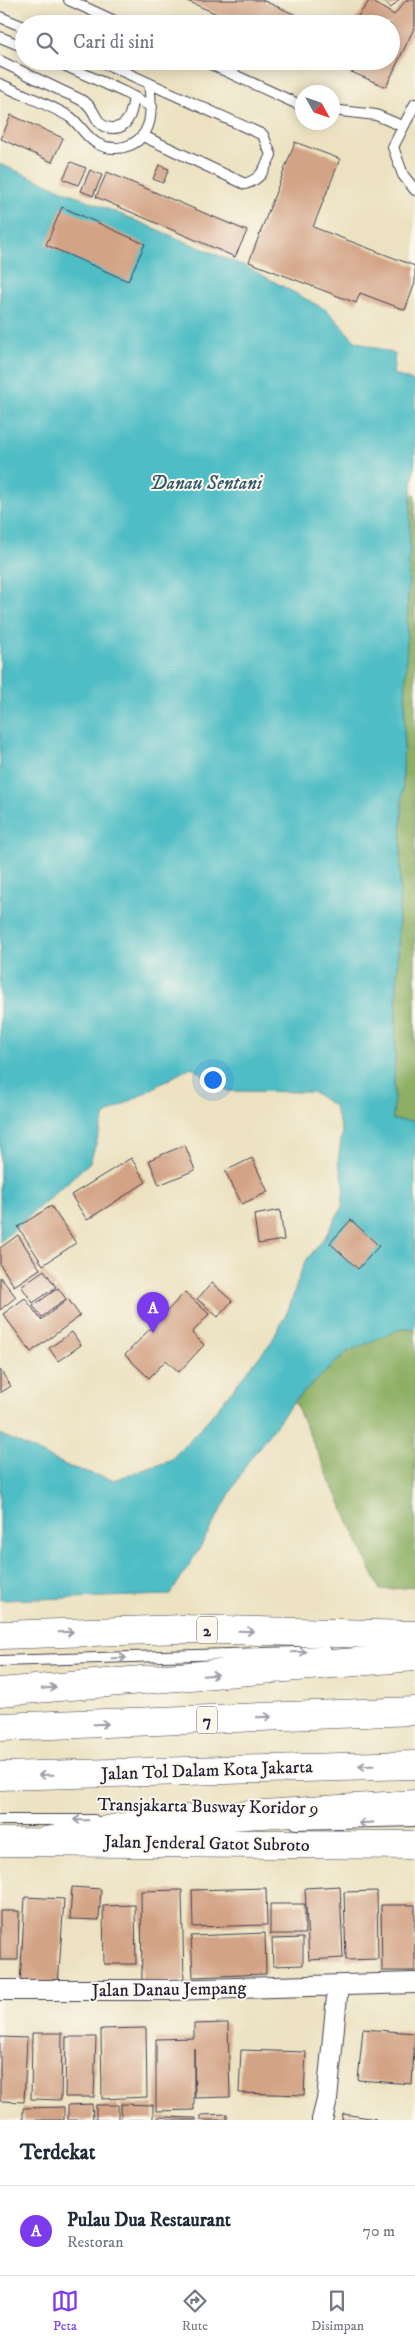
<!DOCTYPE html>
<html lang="id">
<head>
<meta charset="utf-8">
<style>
  body { margin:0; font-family:"IM FELL DW Pica",serif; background:#f2f2f3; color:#1f2937 }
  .compass { position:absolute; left:295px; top:85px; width:45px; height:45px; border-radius:50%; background:#fff; box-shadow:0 2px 12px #0003; rotate:130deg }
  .you { position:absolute; left:212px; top:1079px; width:18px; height:18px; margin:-12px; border:4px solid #fff; border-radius:50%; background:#1a73e8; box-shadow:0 0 0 8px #1a73e833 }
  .badge { display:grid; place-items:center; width:32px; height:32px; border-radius:50%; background:#7c3aed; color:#fff; font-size:16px; font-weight:700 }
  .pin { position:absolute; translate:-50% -41px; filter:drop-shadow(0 1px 2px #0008) }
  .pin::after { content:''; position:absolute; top:26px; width:18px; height:15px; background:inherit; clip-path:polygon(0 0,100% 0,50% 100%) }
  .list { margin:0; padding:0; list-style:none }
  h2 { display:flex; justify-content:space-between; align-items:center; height:65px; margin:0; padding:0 20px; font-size:21px }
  h2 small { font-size:16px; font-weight:400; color:#747a83 }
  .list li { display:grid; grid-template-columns:32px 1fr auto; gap:15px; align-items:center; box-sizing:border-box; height:90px; padding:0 20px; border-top:1px solid #e0e1e3 }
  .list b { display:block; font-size:19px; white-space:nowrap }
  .list p { margin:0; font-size:16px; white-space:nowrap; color:#747a83 }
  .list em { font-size:16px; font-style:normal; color:#747a83 }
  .icon { flex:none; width:28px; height:28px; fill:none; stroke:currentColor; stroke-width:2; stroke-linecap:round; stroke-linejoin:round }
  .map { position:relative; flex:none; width:415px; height:2120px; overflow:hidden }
  .search { position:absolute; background:#fff; box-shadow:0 2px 12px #0003; left:15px; right:15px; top:15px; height:55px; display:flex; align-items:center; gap:12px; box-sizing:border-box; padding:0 18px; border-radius:28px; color:#747a83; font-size:19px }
  .sheet { height:155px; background:#fff }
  nav { display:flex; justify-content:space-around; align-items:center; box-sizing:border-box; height:70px; border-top:1px solid #e0e1e3; background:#fff; font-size:14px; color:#747a83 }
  nav a { display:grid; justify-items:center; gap:2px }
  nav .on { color:#7c3aed }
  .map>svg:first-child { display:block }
</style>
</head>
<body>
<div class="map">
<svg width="415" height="2120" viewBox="0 0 415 2120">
  <rect width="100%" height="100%" fill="#fbf7ec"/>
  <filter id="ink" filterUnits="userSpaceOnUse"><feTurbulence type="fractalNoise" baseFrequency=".02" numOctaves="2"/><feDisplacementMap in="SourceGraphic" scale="10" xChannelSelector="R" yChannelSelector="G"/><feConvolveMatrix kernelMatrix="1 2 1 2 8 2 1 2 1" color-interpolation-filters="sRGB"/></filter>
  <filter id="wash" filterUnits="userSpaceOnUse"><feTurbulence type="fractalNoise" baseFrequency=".0096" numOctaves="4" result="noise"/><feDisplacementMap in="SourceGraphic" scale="20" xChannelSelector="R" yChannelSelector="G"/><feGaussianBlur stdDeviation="1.12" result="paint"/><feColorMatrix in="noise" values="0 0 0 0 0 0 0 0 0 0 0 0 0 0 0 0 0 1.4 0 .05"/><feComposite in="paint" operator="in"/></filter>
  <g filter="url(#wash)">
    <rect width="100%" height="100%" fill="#ece2c1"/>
    <!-- forest -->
    <path fill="#8caf63" stroke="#57684f" d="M411 495H415V1121L393 1120Z
      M400 1329H415V1587L380 1590 294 1401 347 1352Z"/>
    <!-- water -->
    <path fill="#4fbdc5" stroke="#387080" d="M0 164 249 268 328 311 355 341 395 354 393 374 415 382V460L411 495 393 1120 415 1121V1329H400L347 1352 294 1401 247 1463 198 1551 170 1595 0 1600V1434L70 1467 113 1480 170 1461 207 1421 272 1341 289 1308 304 1263 325 1237 342 1207 344 1183 338 1162 342 1133 334 1106 313 1092 228 1091 191 1067 105 1115 90 1162 0 1242Z"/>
    <g id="blocks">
      <!-- building -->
      <path fill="#d3a385" d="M185 0H262L317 24H240Z
        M370 0 394 15 406 0H415V26L386 87 326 61H391V24H352Z
        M382 0H399L391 8Z
        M11 115 63 138 52 162 1 139Z
        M295 142 340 159 313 227 415 266V283L405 310 360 293 356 303 249 262Z
        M71 162 86 168 78 185 63 179Z
        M159 165 169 169 163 183 153 179Z
        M90 170 102 175 93 196 81 191Z
        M107 172 247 231 235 257 96 197Z
        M62 207 145 244 128 281 46 245Z
        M185 1145 195 1170 159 1185 149 1160Z
        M131 1158 146 1182 87 1220 71 1195Z
        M252 1158 268 1192 242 1204 225 1171Z
        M51 1206 76 1243 43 1265 18 1227Z
        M280 1210 284 1240 258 1244 254 1215Z
        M351 1220 379 1246 358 1269 330 1243Z
        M18 1235 40 1269 14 1286 0 1264V1248Z
        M44 1270 56 1287 33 1303 21 1286Z
        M0 1277 16 1297 0 1310Z
        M212 1283 232 1301 218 1317 197 1299Z
        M58 1288 66 1299 42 1317 33 1306Z
        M185 1292 209 1314 192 1333 204 1345 179 1372 166 1360 149 1378 125 1355Z
        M25 1298 41 1320 68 1299 80 1316 31 1352 3 1314Z
        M72 1332 81 1345 58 1361 49 1348Z
        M0 1370 11 1386 0 1393Z
        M340 1886 343 1958 309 1960 305 1888Z
        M72 1887 101 1889 99 1920 70 1919Z
        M266 1888 267 1925 193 1927 192 1890Z
        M182 1890 184 1981 142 1982 141 1891Z
        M377 1891 378 1959 346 1960 344 1892Z
        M25 1897 64 1899 58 1986 20 1984Z
        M270 1904H305V1934H270Z
        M135 1905 136 1964H104L103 1906Z
        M381 1905H415V1971H382Z
        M0 1911H19L18 1960H0Z
        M265 1933 266 1974 193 1977 191 1936Z
        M303 1938V1965L273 1966 272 1939Z
        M228 2023 230 2097 195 2098 194 2048V2110L156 2111V2039L194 2038V2024Z
        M146 2028 147 2097 102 2099 101 2029Z
        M363 2029 415 2033 412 2084 358 2080Z
        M32 2033H62L61 2100 31 2099Z
        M0 2037 27 2038 24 2102 0 2101Z
        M66 2037H96L94 2097H65Z
        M241 2050 306 2052 304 2095 239 2093Z
        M92 2104 93 2120H68V2105Z
        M121 2104 153 2105V2120H121Z
        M96 2105H118V2120H96Z
        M64 2107V2120H23V2108Z
        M227 2114V2120H201V2115Z
        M343 2114 376 2119V2120H342Z
        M157 2117 196 2118V2120H157Z"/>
    </g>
  </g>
  <g filter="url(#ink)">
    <use href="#blocks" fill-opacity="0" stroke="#403f4f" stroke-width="1"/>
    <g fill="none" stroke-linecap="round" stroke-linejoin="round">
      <!-- service casing -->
      <g stroke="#403f4f" stroke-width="12">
        <path id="service" d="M69 0 121 24
          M0 17 24 27
          M0 37 24 47
          M0 61C21 71 41 81 62 91 70 95 79 98 86 103 97 111 95 128 112 128 129 129 132 110 134 97
          M55 61 124 92 152 107
          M100 61 263 135 271 155C264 170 261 179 245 184L143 136
          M204 61 302 106
          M0 84C23 95 48 104 70 117 80 124 86 138 98 144 106 148 115 149 124 147 155 139 152 108 149 83
          M415 104 393 147 403 175 415 190
          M332 110 376 115 402 126
          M0 1661 326 1651
          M0 1820H94
          M296 1824 415 1821"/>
      </g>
      <!-- minor casing -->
      <g stroke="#403f4f" stroke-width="22">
        <path id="minor" d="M0 1990H168L415 1983
          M322 2120 327 2100 338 1986"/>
      </g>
      <!-- trunk casing -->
      <g stroke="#403f4f" stroke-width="29">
        <path id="trunk" d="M0 1635 183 1629 415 1635
          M0 1842 415 1845"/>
      </g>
      <!-- motorway casing -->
      <g stroke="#403f4f" stroke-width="29">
        <path id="motorway" d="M0 1692 415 1657
          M0 1727 415 1711
          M0 1776 415 1765
          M46 1841 156 1821 415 1804"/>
      </g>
      <!-- service -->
      <use href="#service" stroke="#fff" stroke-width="10"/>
      <!-- minor -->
      <use href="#minor" stroke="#fff" stroke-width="20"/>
      <!-- trunk -->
      <use href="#trunk" stroke="#fff" stroke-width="28"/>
      <!-- motorway -->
      <use href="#motorway" stroke="#fff" stroke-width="28"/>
    </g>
    <!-- one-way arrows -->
    <defs><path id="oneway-shaft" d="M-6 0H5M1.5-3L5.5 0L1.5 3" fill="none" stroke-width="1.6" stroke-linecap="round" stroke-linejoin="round" transform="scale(1.25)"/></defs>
    <g stroke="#9c9ca7">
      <use href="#oneway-shaft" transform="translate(246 1631) rotate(2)"/>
      <use href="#oneway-shaft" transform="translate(66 1632) rotate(-2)"/>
      <use href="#oneway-shaft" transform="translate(299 1652) rotate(-2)"/>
      <use href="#oneway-shaft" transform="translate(119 1658) rotate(-2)"/>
      <use href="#oneway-shaft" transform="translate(211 1675) rotate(-5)"/>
      <use href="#oneway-shaft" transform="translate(49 1688) rotate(-5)"/>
      <use href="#oneway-shaft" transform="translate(264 1717) rotate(-2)"/>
      <use href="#oneway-shaft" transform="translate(101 1724) rotate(-2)"/>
      <use href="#oneway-shaft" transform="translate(366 1766) rotate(179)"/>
      <use href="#oneway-shaft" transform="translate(46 1775) rotate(179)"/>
      <use href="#oneway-shaft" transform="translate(81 1820) rotate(-179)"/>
      <use href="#oneway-shaft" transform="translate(366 1823) rotate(177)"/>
    </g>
  </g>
  <g text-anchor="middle" stroke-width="4" stroke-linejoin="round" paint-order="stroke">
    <!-- shield labels -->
    <g fill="#fbf7ec" stroke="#636270" stroke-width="1">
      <rect x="197" y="1616.5" width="20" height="27" rx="4"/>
      <rect x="197" y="1706.5" width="20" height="27" rx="4"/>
    </g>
    <g font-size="16" font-weight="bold" fill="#22223b">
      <text x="207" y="1636">2</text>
      <text x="207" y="1726">7</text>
    </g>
    <!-- street labels -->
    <g font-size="18" fill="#22223b" stroke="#fbf7ec">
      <text transform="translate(207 1770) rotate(-2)" y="6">Jalan Tol Dalam Kota Jakarta</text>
      <text transform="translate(208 1806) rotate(1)" y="6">Transjakarta Busway Koridor 9</text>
      <text transform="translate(207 1843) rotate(1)" y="6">Jalan Jenderal Gatot Subroto</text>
      <text transform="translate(169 1989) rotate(-1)" y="6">Jalan Danau Jempang</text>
    </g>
    <!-- water labels -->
    <g font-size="19" font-style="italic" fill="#32586b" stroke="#fbf7ec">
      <text x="206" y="489">Danau Sentani</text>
    </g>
  </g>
</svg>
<svg class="compass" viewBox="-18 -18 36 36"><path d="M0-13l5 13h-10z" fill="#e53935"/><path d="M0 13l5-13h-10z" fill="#747a83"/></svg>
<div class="you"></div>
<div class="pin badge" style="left:153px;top:1333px">A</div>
<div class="search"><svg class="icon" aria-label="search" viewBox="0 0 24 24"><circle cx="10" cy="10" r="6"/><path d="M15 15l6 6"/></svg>Cari di sini</div>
</div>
<section class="sheet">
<h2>Terdekat<small></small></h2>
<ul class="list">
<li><span class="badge">A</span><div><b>Pulau Dua Restaurant</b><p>Restoran</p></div><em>70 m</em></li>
</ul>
</section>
<nav>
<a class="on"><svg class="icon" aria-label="map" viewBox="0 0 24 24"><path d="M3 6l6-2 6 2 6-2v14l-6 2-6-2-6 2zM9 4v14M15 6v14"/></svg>Peta</a>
<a><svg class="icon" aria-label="directions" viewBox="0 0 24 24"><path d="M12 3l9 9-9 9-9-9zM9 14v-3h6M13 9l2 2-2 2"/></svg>Rute</a>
<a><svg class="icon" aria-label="saved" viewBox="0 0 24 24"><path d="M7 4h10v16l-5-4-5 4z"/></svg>Disimpan</a>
</nav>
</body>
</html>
